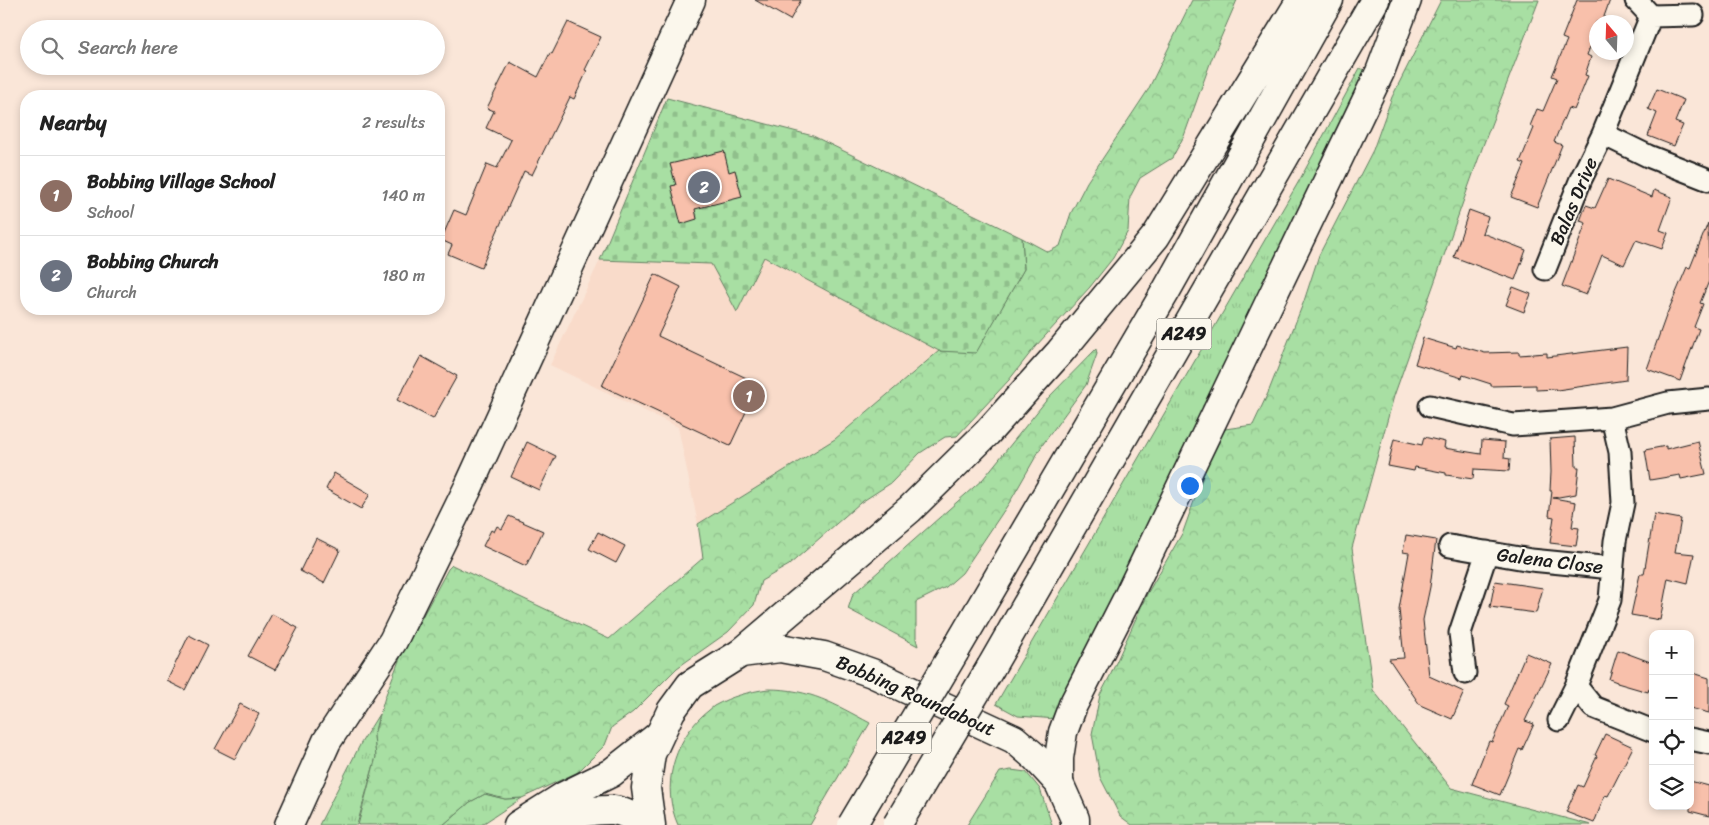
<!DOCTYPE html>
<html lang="en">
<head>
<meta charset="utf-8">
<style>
  body { margin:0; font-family:Sriracha,sans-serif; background:#f2f2f2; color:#222 }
  .controls { position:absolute; right:15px; bottom:15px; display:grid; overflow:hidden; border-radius:10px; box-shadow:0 2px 8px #0003 }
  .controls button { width:45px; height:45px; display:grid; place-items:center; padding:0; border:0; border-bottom:1px solid #e0e0e0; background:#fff; color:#222; font:25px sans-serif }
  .compass { position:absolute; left:1589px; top:15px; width:45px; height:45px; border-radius:50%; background:#fff; box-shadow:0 2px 8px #0003; rotate:341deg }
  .you { position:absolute; left:1189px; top:485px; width:18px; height:18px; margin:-12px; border:4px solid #fff; border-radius:50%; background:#1a73e8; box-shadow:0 0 0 8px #1a73e833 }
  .badge { display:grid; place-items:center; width:32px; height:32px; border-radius:50%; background:#b45309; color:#fff; font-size:16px; font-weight:700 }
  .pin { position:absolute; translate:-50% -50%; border:2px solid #fff; box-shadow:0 1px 5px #0006 }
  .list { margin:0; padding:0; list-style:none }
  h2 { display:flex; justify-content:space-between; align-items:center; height:65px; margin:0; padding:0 20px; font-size:21px }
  h2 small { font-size:16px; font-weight:400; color:#767676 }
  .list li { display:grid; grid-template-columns:32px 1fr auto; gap:15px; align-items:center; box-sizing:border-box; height:80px; padding:0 20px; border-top:1px solid #e0e0e0 }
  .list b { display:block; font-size:19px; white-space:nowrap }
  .list p { margin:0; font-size:16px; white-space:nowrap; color:#767676 }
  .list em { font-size:16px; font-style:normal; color:#767676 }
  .icon { flex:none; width:28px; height:28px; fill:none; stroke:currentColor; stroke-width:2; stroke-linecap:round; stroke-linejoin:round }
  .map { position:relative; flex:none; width:1709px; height:825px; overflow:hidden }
  .search { position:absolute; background:#fff; box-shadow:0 2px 8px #0003; left:20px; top:20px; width:425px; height:55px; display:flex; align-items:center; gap:12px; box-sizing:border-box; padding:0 18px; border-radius:28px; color:#767676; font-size:19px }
  .panel { position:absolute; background:#fff; box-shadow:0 2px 8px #0003; left:20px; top:90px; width:425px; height:225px; border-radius:20px }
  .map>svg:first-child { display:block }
</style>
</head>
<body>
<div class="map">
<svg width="1709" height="825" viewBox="0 0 1709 825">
  <defs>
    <pattern id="grass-tufts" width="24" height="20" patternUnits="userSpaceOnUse" patternTransform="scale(1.25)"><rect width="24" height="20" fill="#a8dfa3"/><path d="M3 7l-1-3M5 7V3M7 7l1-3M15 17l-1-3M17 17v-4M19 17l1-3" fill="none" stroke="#90bf8c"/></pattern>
    <pattern id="forest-crowns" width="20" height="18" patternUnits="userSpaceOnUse" patternTransform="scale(1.25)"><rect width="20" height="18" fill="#a8dfa3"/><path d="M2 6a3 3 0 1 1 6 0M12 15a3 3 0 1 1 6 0" fill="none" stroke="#90bf8c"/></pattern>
    <pattern id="cemetery-stones" width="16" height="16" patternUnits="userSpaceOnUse" patternTransform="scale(1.25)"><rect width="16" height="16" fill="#a8dfa3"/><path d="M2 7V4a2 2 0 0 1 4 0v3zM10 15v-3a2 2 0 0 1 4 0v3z" fill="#90bf8c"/></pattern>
  </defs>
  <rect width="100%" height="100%" fill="#fae6d8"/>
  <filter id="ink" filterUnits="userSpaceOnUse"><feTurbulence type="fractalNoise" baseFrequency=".02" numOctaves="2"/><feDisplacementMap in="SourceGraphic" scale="10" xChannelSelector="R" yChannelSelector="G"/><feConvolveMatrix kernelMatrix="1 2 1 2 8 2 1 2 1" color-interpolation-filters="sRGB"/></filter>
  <g filter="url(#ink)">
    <!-- built -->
    <path fill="#f9dbca" d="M764 257 939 351 835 439 698 524 678 427 550 365 600 260 711 264Z"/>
    <!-- grass -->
    <path fill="url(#grass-tufts)" stroke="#627e60" d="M1360 68 1368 72 1056 719 1018 716 996 704 1299 181Z
      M379 714 374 735 376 757 357 825H319L361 743Z
      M485 794 505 799 522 798 481 825H443L470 802Z"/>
    <!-- forest -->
    <path fill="url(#forest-crowns)" stroke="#627e60" d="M1192 0H1237L1212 58 1184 136 1172 158 1140 178 1130 197 1128 231 1113 258 1090 287 1035 347 1009 380 957 436 945 437 920 453 891 483 860 503 789 565 761 581 754 605 728 632 677 668 633 712 612 727 605 745 578 772 522 798 505 799 485 794 470 802 443 825H358L376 757 374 735 385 697 400 658 448 569 452 565 609 639 703 558 698 524 835 439 939 351 976 352 1024 269 1022 238 1048 252 1060 246 1071 213 1087 182 1148 90Z
      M1441 0H1539L1484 143 1394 396 1352 548 1373 690 1451 788 1591 825H1132L1120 816 1100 777 1092 734 1100 695 1110 676 1147 594 1183 532 1210 456 1225 429 1253 425 1268 393 1304 301 1319 255 1373 150 1392 97Z
      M1096 349 1097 354 1086 385 1043 444 1011 500 962 573 946 587 916 602V639L918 646 848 609 853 594 983 479 1049 397Z
      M768 689C811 689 834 704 870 723L810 825H678C661 787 673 744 702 716 706 713 710 709 714 706 732 696 748 692 768 689Z
      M1011 770 1026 772 1040 789 1052 825H967L1000 772Z"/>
    <!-- cemetery -->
    <path fill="url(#cemetery-stones)" stroke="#627e60" d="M667 98 813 136 1022 238 1024 269 976 353 939 351 764 257 737 312 711 264 600 260Z"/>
    <!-- building -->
    <path fill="#f8c0ab" stroke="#1c1c1c" d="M755 0H801L790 20Z
      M1577 0H1610L1602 22H1596V31L1587 55 1591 57 1585 75 1588 76 1582 91 1574 110 1568 108 1554 142 1562 145 1537 207 1511 197 1525 164 1520 162 1534 128 1530 126 1537 109 1543 111 1557 78 1552 76 1567 40 1562 38Z
      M568 22 601 37 585 70 587 71 574 99 570 97 532 175 524 171 481 268 448 254 452 245 441 240 454 210 466 215 487 164 497 168 511 140 486 128 494 111 487 108 510 62 538 77 550 53 552 54Z
      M1657 89 1684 100 1675 122 1683 125 1674 146 1648 136 1657 113 1648 109Z
      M724 151 729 172 735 170 742 197 695 209 697 219 681 224 671 186 676 185 670 164Z
      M1608 179 1652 197 1654 190 1672 197 1660 230 1668 233 1662 249 1636 240 1624 265 1602 255 1586 295 1562 286 1586 223 1580 221 1586 205 1595 208Z
      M1469 210 1488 217 1482 233 1526 250 1515 280 1454 257Z
      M1708 223 1709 281 1700 303 1703 304 1694 327 1699 329 1680 381 1647 369 1666 316 1687 267 1690 268Z
      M655 274 681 287 658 336 759 384 730 446 602 386Z
      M1513 287 1531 294 1524 312 1506 305Z
      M1423 338 1456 348 1457 345 1485 353 1519 352V355L1547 353V357L1627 347 1626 380 1557 390 1556 389 1536 390V385L1491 386V384L1463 375 1462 378 1415 364Z
      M421 356 457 376 433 419 397 400Z
      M1424 437 1445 442 1444 448 1481 454 1482 440 1505 442 1504 458 1510 459 1509 471 1474 469 1473 479 1446 475V473L1415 467 1414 471 1388 466 1394 439 1422 445Z
      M1575 437 1576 467H1579L1576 494 1553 498 1576 502 1572 527 1579 528 1576 546 1550 543 1554 517 1549 516 1552 491H1550L1551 472 1550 439Z
      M1698 441 1706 474 1681 479 1680 475 1650 480 1645 450 1666 446V449Z
      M527 442 556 456 539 490 511 477Z
      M334 473 370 494 361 509 326 489Z
      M1654 514 1681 519 1675 552 1694 554 1688 583 1668 578 1660 620 1631 615 1640 574H1644Z
      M509 516 543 531 526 566 483 546 491 530 494 532 497 526 502 529Z
      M598 532 625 546 616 563 589 549Z
      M1406 535 1436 540 1430 587 1423 620 1429 676 1464 692 1452 719 1420 705 1389 659 1404 658 1399 609 1409 553 1403 552Z
      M316 538 340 550 324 583 300 571Z
      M1495 581 1543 588 1536 613 1490 607Z
      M272 614 298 628 275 670 248 656Z
      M189 635 208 645 185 690 167 681Z
      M1618 650 1653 663V690L1649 689 1648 692 1617 683V682L1609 679Z
      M1526 653 1552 664 1525 721 1534 724 1522 750 1519 749 1500 795 1472 784 1489 741 1492 742 1508 706 1504 704Z
      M1690 672 1709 678V713L1690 708Z
      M240 704 259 714 235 759 215 749Z
      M1605 734 1633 747 1608 796 1605 795 1594 823 1566 812 1578 785 1583 787 1597 756 1595 755Z
      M1690 781 1709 786V816L1690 811Z"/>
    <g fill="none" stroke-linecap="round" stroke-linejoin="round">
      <!-- minor casing -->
      <g stroke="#1c1c1c" stroke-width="25">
        <path id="minor" d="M1636 0 1651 16
          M1603 134 1648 156 1709 180
          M1545 269 1581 179 1603 134 1651 16 1693 15
          M1430 406 1513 425 1612 418 1668 403 1709 399
          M1450 546 1531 560 1612 568
          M1465 673 1460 633 1487 552
          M1576 686 1593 707 1653 731
          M1559 720 1576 686 1610 600 1615 541 1623 503 1620 452 1612 418
          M1690 739 1709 743"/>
      </g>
      <!-- tertiary casing -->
      <g stroke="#1c1c1c" stroke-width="31">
        <path id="tertiary" d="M289 825 327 741 393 641 468 488 691 0
          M518 825 564 796 611 773 658 736
          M532 825C558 818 586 809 613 810 623 811 638 819 645 825"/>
      </g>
      <!-- secondary casing -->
      <g stroke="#1c1c1c" stroke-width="31">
        <path id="secondary" d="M651 825 646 788 651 754 671 711 690 685 741 653 780 648 824 656 872 673 1014 739 1035 757 1059 783 1075 819V825"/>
      </g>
      <!-- trunk casing -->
      <g stroke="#1c1c1c" stroke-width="31">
        <path id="trunk" d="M955 651 1166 291 1329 0
          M741 653 910 509 987 433 1060 352 1156 236 1301 0
          M991 667 1375 0
          M1059 783V758L1063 732 1073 705 1127 599 1380 72 1407 0"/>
      </g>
      <!-- minor -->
      <use href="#minor" stroke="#fbf7ec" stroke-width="21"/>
      <!-- tertiary -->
      <use href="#tertiary" stroke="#fbf7ec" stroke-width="28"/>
      <!-- secondary -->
      <use href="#secondary" stroke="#fbf7ec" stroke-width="28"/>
      <!-- trunk -->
      <use href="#trunk" stroke="#fbf7ec" stroke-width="28"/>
      <!-- trunk-bridge casing -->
      <g stroke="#1c1c1c" stroke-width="31" stroke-linecap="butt">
        <path id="trunk-bridge" d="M852 825 955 651
          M897 825 991 667"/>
      </g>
      <!-- trunk-bridge -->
      <use href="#trunk-bridge" stroke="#fbf7ec" stroke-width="28"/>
    </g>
  </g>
  <g text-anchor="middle" stroke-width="4" stroke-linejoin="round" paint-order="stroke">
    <!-- shield labels -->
    <g fill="#fbf7ec" stroke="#5f5e5a" stroke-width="1">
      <rect x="1156.5" y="318.5" width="55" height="31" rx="4"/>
      <rect x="876.5" y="722.5" width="55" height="31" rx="4"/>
    </g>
    <g font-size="18" font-weight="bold" fill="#1c1c1c">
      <text x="1184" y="340">A249</text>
      <text x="904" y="744">A249</text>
    </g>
    <!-- street labels -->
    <g font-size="19" fill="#1c1c1c" stroke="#fbf7ec">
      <text transform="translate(1573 201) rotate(-67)" y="7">Balas Drive</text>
      <text transform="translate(1550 560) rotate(7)" y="7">Galena Close</text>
      <text transform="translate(916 695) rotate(24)" y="7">Bobbing Roundabout</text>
    </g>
  </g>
</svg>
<div class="controls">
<button>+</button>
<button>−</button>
<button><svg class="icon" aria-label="locate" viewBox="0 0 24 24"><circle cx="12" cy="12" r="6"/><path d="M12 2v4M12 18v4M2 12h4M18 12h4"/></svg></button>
<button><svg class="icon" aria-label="layers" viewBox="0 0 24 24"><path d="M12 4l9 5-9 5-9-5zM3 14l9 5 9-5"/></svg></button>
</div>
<svg class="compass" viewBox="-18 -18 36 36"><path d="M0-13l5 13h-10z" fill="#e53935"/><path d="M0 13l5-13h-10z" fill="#767676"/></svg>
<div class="you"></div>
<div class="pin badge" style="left:749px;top:396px;background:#8d6e63">1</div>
<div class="pin badge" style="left:704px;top:187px;background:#6b7280">2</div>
<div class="search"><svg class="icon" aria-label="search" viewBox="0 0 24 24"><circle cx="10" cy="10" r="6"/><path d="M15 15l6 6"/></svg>Search here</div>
<section class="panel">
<h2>Nearby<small>2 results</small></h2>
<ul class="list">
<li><span class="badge" style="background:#8d6e63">1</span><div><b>Bobbing Village School</b><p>School</p></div><em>140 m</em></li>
<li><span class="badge" style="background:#6b7280">2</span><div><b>Bobbing Church</b><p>Church</p></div><em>180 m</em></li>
</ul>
</section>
</div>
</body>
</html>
